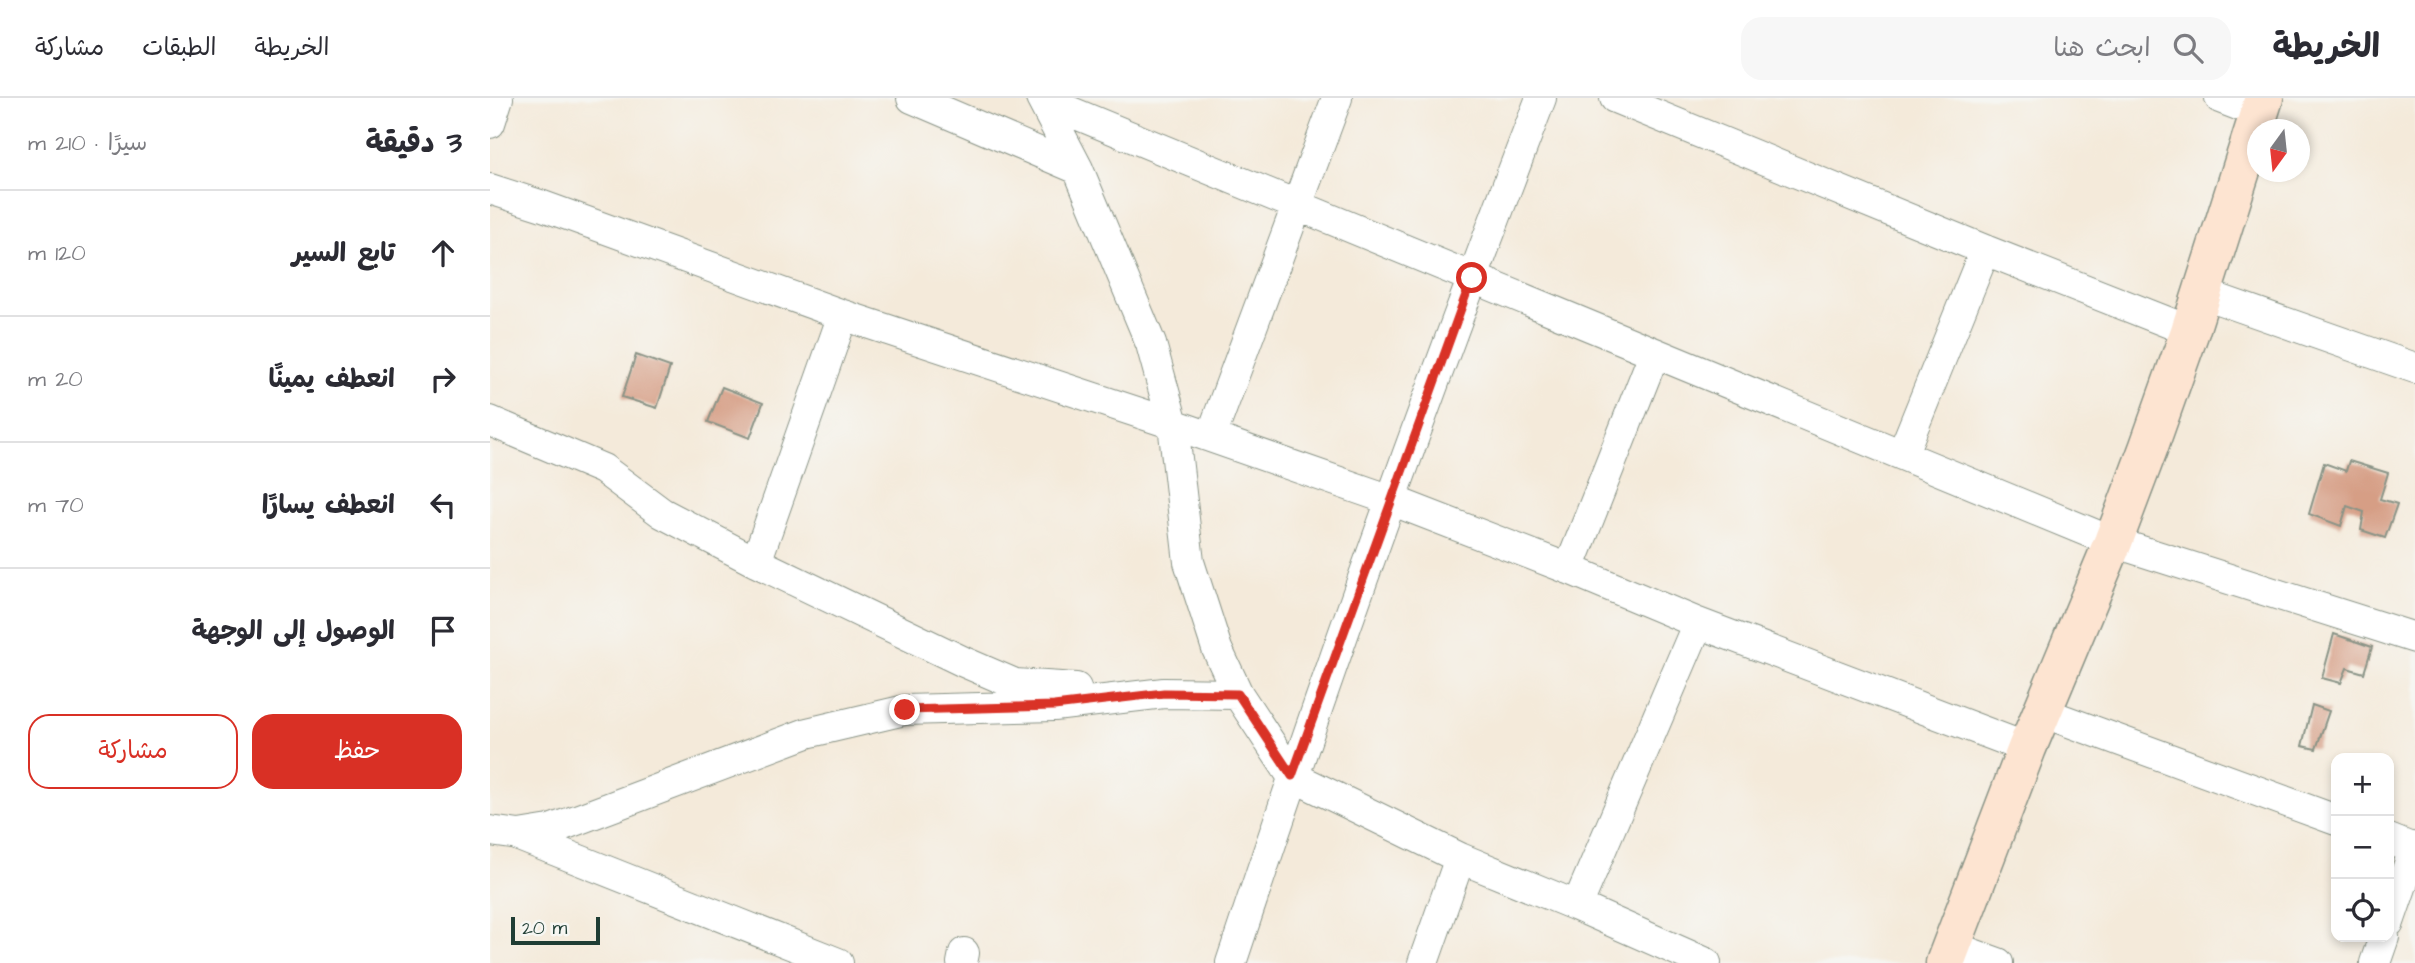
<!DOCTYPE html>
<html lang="ar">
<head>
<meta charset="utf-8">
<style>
  body { margin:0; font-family:"Architects Daughter","Playpen Sans Arabic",sans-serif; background:#f7f7f7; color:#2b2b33; direction:rtl }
  .controls { position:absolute; right:21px; bottom:21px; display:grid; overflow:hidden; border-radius:14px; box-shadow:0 4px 10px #0003 }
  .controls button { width:63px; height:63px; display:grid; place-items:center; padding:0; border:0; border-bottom:2px solid #e1e1e2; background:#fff; color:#2b2b33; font:35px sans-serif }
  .compass { position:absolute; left:1757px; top:21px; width:63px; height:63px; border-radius:50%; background:#fff; box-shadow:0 4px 10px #0003; rotate:195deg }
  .scale { position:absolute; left:21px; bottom:18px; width:89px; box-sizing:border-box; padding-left:7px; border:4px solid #1f3d34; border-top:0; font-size:19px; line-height:24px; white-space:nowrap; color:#1f3d34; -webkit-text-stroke:5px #f6f6f2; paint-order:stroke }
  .stop { position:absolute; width:21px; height:21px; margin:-16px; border:5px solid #d93025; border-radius:50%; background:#fff }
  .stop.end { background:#d93025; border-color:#fff; box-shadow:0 2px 7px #0008 }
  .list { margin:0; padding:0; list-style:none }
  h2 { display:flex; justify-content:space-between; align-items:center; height:91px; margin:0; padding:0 28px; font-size:30px }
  h2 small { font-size:23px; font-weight:400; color:#7c7c81 }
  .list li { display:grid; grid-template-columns:46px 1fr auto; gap:21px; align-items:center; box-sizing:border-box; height:126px; padding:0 28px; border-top:2px solid #e1e1e2 }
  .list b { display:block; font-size:26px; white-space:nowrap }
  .list em { font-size:23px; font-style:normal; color:#7c7c81 }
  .actions { display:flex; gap:14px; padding:21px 28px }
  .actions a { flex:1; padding:16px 0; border:2px solid #d93025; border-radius:21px; text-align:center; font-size:24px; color:#d93025 }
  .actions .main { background:#d93025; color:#fff }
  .icon { flex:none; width:38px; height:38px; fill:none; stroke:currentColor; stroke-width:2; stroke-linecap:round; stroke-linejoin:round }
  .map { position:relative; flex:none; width:1925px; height:865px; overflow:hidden; direction:ltr }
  header { display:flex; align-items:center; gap:42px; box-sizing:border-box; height:98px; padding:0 35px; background:#fff; border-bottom:2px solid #e1e1e2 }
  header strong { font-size:33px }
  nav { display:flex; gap:38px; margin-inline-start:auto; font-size:24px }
  .search { width:490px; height:63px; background:#f7f7f7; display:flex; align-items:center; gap:18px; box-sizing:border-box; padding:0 24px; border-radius:21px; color:#7c7c81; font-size:26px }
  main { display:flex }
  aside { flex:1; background:#fff }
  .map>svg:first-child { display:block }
</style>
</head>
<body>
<header>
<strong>الخريطة</strong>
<div class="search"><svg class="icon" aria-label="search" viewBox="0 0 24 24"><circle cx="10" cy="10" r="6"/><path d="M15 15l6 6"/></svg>ابحث هنا</div>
<nav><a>الخريطة</a><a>الطبقات</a><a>مشاركة</a></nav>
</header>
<main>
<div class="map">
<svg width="1925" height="865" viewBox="0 0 1925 865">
  <rect width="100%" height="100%" fill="#f6f6f2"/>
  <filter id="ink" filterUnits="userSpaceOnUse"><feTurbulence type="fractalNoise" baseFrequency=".0143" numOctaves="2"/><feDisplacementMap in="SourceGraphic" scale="14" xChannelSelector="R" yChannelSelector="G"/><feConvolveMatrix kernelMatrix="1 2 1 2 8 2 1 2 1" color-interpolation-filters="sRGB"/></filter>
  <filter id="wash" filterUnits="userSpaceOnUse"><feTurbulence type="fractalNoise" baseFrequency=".00686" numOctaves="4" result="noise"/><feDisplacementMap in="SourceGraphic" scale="28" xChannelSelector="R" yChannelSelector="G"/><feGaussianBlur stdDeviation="1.57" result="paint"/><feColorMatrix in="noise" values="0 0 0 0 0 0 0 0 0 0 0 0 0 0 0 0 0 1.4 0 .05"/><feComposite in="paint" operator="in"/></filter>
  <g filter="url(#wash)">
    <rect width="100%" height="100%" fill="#f4eada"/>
    <g id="blocks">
      <!-- building -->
      <path fill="#d69e85" d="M146 257 180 269 167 310 132 299Z
        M232 289 273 305 260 340 218 324Z
        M1859 363 1898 375 1890 401 1907 406 1895 440 1871 432 1874 414 1857 408 1851 428 1819 416 1834 365 1856 373Z
        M1844 536 1882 549 1874 575 1857 570 1851 585 1832 580Z
        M1822 607 1839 613 1826 651 1812 648Z"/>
    </g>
  </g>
  <g filter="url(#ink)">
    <use href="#blocks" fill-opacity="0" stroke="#8a9487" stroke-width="2"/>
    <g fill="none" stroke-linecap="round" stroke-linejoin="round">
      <!-- street casing -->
      <g stroke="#8a9487" stroke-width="32">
        <path id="street" d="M422 0 588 71
          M551 0 588 71 661 246 683 326 699 464 727 551 748 596 802 678 970 760 1087 808 1216 865
          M1125 0 1495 152 1700 233
          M1730 0 1769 15
          M552 2 1623 444 1925 540
          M0 25 8 0
          M0 91 53 108 353 217 683 326 901 402 1079 471 1208 525 1537 650
          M1711 195 1925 270
          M0 323 113 371 172 415 266 464 474 564 525 586 586 590
          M721 339 847 0
          M1412 357 1495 152
          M266 464 353 217
          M1079 471 1164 256
          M1552 614 1846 722
          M0 733 29 737 60 732 317 635 415 612 564 608 674 595 748 596
          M29 738 348 865
          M1899 741 1924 751
          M1087 808 1208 525
          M1899 824 1925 749
          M1461 848 1508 865
          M472 865 474 855
          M741 865C837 574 941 286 1051 0
          M933 865 970 760
          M1885 865 1894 839"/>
      </g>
      <!-- secondary casing -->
      <g stroke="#8a9487" stroke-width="41">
        <path id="secondary" d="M1455 865 1537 650 1623 444 1658 351 1700 233 1774 0"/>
      </g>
      <!-- street -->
      <use href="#street" stroke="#fff" stroke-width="30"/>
      <!-- secondary -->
      <use href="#secondary" stroke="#fde4d1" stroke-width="38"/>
    </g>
  </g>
  <g fill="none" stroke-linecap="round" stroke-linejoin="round" filter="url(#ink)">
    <!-- route -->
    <path stroke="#d93025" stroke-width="9" d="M415 612 564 608 674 595 748 596 802 678 982 180"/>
  </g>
</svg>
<div class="controls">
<button>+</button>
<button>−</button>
<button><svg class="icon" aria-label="locate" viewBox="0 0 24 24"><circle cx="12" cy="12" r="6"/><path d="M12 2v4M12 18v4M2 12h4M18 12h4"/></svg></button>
</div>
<svg class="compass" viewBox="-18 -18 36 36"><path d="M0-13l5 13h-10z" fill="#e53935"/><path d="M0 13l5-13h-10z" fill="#7c7c81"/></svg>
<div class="scale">20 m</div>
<div class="stop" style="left:982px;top:180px"></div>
<div class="stop end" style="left:415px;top:612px"></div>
</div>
<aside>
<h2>3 دقيقة<small>سيرًا · 210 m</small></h2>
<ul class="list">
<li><svg class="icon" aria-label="ahead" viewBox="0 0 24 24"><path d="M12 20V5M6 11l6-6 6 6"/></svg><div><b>تابع السير</b></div><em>120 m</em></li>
<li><svg class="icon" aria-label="right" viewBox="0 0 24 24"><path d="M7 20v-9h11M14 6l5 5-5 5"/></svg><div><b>انعطف يمينًا</b></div><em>20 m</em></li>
<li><svg class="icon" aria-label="left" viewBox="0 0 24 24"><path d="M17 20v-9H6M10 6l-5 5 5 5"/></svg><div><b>انعطف يسارًا</b></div><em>70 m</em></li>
<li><svg class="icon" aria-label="arrive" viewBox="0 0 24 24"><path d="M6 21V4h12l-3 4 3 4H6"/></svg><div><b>الوصول إلى الوجهة</b></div></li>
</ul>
<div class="actions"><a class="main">حفظ</a><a>مشاركة</a></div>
</aside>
</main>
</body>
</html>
